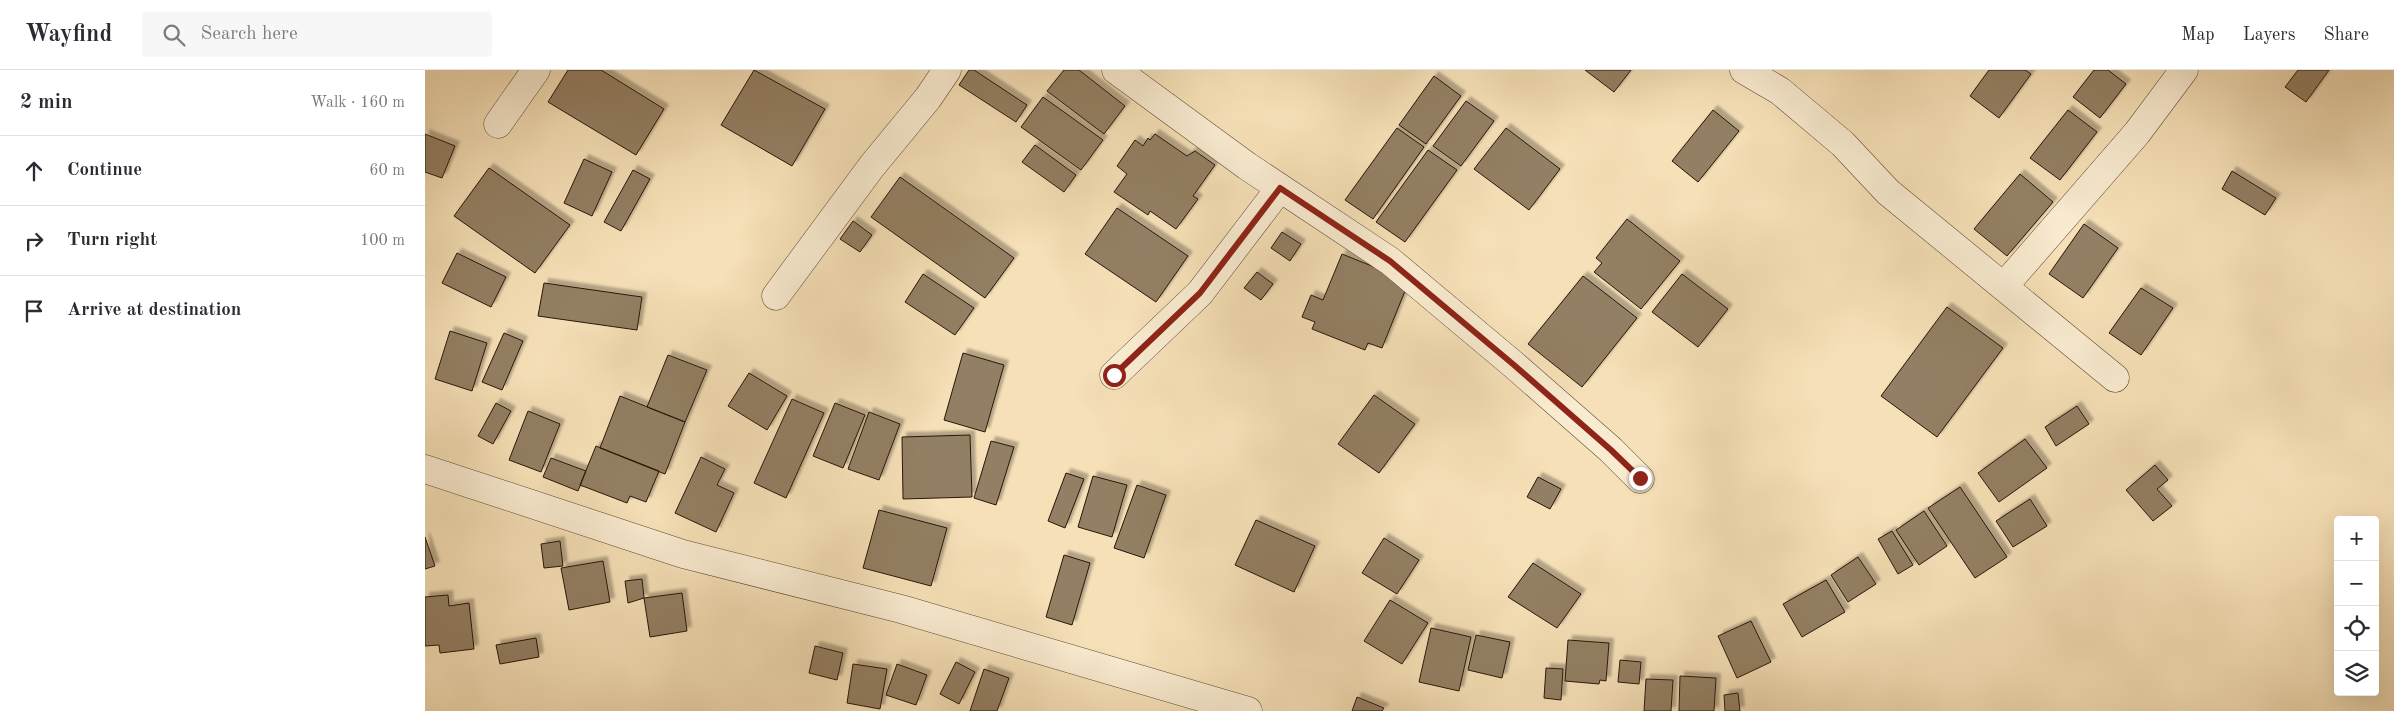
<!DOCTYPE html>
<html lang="en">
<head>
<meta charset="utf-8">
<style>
  body { margin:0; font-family:"Old Standard TT",serif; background:#f7f7f7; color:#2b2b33 }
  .controls { position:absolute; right:15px; bottom:15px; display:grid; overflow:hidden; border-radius:5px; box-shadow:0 5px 20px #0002 }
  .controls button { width:45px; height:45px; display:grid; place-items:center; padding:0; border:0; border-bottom:1px solid #e1e1e2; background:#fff; color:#2b2b33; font:25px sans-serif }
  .stop { position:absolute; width:15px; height:15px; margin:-11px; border:4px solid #8f2418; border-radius:50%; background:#fff }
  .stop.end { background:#8f2418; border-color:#fff; box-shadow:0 1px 5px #0008 }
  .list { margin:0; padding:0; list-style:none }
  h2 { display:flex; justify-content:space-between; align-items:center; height:65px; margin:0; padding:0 20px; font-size:21px }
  h2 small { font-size:16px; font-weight:400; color:#7c7c81 }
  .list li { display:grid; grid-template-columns:32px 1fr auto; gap:15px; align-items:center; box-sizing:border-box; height:70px; padding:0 20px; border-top:1px solid #e1e1e2 }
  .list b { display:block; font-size:19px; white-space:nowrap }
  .list em { font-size:16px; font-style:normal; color:#7c7c81 }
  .icon { flex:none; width:28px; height:28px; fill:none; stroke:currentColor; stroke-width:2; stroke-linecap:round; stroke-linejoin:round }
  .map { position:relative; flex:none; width:1969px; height:641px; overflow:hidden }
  header { display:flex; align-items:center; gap:30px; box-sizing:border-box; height:70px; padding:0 25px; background:#fff; border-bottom:1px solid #e1e1e2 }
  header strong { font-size:24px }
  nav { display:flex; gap:28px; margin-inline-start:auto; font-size:18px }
  .search { width:350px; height:45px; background:#f7f7f7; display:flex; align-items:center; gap:12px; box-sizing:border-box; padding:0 18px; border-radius:5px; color:#7c7c81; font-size:19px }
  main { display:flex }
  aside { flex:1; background:#fff }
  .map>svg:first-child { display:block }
</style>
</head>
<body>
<header>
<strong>Wayfind</strong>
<div class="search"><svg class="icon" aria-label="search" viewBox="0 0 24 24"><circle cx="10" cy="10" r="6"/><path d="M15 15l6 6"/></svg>Search here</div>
<nav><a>Map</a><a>Layers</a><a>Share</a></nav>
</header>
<main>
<aside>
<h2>2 min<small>Walk · 160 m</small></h2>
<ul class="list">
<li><svg class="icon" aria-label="ahead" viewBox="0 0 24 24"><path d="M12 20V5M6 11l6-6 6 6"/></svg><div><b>Continue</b></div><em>60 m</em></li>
<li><svg class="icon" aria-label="right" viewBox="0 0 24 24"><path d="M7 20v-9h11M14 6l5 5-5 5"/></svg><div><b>Turn right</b></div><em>100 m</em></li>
<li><svg class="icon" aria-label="arrive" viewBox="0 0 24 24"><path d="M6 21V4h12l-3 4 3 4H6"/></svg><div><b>Arrive at destination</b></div></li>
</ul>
</aside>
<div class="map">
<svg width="1969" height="641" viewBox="0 0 1969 641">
  <defs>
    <filter id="shadow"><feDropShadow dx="4.5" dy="-4.5" stdDeviation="1" flood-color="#0004"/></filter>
  </defs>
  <rect width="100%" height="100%" fill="#f6e0b7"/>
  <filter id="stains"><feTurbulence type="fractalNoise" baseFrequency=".004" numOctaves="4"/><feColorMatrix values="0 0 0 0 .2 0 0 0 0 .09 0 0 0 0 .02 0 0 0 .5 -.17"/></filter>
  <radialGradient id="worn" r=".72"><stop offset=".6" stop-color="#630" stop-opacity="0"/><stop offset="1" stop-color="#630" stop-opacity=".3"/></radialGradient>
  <!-- building -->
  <path fill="#937f63" stroke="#281607" filter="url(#shadow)" d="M143 0H176L239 39 211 85 123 32Z
    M329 0 400 39 367 96 296 55Z
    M544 0H549L602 35 591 52 534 15Z
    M639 0H654L700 36 679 64 622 21Z
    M1160 0H1206L1189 22Z
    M1564 0H1600L1606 4 1574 48 1545 26Z
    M1669 0H1683L1701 14 1675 48 1648 27Z
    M1873 0H1904L1881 32 1860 17Z
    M1009 6 1036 26 1001 74 974 55Z
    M618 27 678 70 656 100 596 57Z
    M1041 31 1069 51 1036 96 1008 76Z
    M1288 40 1314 61 1273 112 1247 91Z
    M1643 40 1672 62 1635 110 1605 88Z
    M972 58 999 77 948 149 920 130Z
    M1081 58 1135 99 1104 140 1049 99Z
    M0 64 30 76 17 108 0 102Z
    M730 64 762 86 770 81 790 95 768 126 773 129 751 159 725 141 723 145 689 122 702 104 692 96 710 70 718 76 723 68 725 70Z
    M610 75 651 105 639 122 597 92Z
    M1003 80 1032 100 980 172 951 152Z
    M159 89 187 102 167 146 139 133Z
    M64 98 145 155 110 203 29 146Z
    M208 100 225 109 196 161 179 152Z
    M1807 101 1851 128 1840 145 1797 119Z
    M1595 104 1628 132 1582 186 1549 159Z
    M475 107 589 188 560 228 446 147Z
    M692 138 763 186 731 232 660 184Z
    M1202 149 1255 191 1216 239 1169 202 1177 193 1171 188Z
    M428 151 447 165 435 182 415 169Z
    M1659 154 1693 178 1658 228 1624 204Z
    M857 162 876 174 865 191 846 178Z
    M32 183 81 207 66 237 17 213Z
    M917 184 984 211 957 278 943 273 940 280 887 259 890 252 877 247 886 225 898 230Z
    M832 202 848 214 836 230 819 218Z
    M498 204 549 238 530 265 480 232Z
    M1257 204 1303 239 1273 277 1227 242Z
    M1158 206 1212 248 1157 317 1103 274Z
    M119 213 217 227 212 260 113 246Z
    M1716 218 1748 238 1716 285 1684 263Z
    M1522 237 1578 278 1512 367 1456 326Z
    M25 261 62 273 47 321 10 309Z
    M79 263 98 271 77 320 57 312Z
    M538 283 579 295 560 362 519 350Z
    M243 285 282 300 260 352 222 337Z
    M324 303 362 326 342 360 303 336Z
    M949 325 990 354 954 403 913 374Z
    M195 326 260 352 240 404 175 378Z
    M367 329 399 343 361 428 329 413Z
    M71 333 86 341 68 374 53 366Z
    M410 333 440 345 418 398 388 386Z
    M1652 336 1664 354 1631 376 1620 357Z
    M103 341 135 354 116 402 84 390Z
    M444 342 475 354 454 410 423 399Z
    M545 365 547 427 478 429 477 367Z
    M1600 369 1622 398 1574 432 1553 403Z
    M566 371 589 377 571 435 549 428Z
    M171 376 234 401 221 432 205 426 202 433 155 415Z
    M276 387 300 399 292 415 309 423 291 462 250 443Z
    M126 388 161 401 153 421 118 407Z
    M1730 395 1743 410 1732 419 1747 436 1728 451 1701 420Z
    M641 403 659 409 640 458 623 451Z
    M668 406 702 415 687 467 653 457Z
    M1113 407 1136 419 1125 439 1102 427Z
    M712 415 741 425 719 488 689 478Z
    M1535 417 1582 487 1550 508 1503 438Z
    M1605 429 1622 456 1588 477 1571 451Z
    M454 440 522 458 506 516 438 498Z
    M1499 441 1522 476 1494 495 1471 460Z
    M831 450 890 476 869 522 810 495Z
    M1467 461 1488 495 1473 504 1453 469Z
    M0 467 10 496 0 499Z
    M959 468 994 490 972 524 937 503Z
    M135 471 138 496 119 498 116 474Z
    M639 485 665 493 647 555 621 547Z
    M1433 487 1451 514 1423 532 1406 505Z
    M178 491 185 532 144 540 136 498Z
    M1108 493 1156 524 1132 558 1083 527Z
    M217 509 219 528 203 533 200 511Z
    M1401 510 1420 542 1377 567 1358 534Z
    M257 523 262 561 225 567 219 528Z
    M23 525 24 536 44 533 49 579 15 583 14 575 0 576V527Z
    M965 530 1003 553 977 594 939 571Z
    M1326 551 1346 592 1312 608 1293 566Z
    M1006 558 1046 567 1034 621 994 612Z
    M1051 565 1085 572 1077 608 1043 600Z
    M111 568 114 587 75 594 71 575Z
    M1143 570 1184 573 1181 611 1175 610 1174 614 1140 611Z
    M390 576 418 583 412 610 384 603Z
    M1195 590 1216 592 1214 614 1193 612Z
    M531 592 550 602 534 634 515 624Z
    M428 594 462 599 455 639 422 633Z
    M472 594 502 605 491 635 461 625Z
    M1121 598 1138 599 1136 630 1119 628Z
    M559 599 584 608 572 641H545Z
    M1255 606 1291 608 1289 641H1254Z
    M1221 609 1248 610 1246 641H1219Z
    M1313 623 1315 641H1300L1299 625Z
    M932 627 959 638 957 641H927Z"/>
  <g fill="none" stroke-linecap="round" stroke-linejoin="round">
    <!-- minor casing -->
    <g stroke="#5c4833" stroke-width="29">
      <path id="minor" d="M691 0 822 96 965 191 1089 295 1186 380 1215 409
        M1319 0 1355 21 1418 74 1463 122 1690 308
        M73 54 111 0
        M1579 216 1712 63 1759 0
        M351 226 447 96 503 28 522 0
        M689 305 775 223 855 118
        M0 399 258 484 476 539 823 641"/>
    </g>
    <!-- minor -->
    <use href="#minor" stroke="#f9ebd0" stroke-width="28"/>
  </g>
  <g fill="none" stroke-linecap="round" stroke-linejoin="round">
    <!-- route -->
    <path stroke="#8f2418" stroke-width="6" d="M689 305 775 223 855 118 965 191 1089 295 1186 380 1215 408"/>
  </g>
  <rect width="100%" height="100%" filter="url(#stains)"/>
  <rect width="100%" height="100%" fill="url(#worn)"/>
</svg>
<div class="controls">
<button>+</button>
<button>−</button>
<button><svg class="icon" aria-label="locate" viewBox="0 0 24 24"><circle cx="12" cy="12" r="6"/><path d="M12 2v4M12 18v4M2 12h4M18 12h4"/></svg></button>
<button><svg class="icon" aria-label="layers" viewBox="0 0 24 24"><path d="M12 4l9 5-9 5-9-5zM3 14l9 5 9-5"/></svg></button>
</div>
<div class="stop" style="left:689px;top:305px"></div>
<div class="stop end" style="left:1215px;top:408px"></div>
</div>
</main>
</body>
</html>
